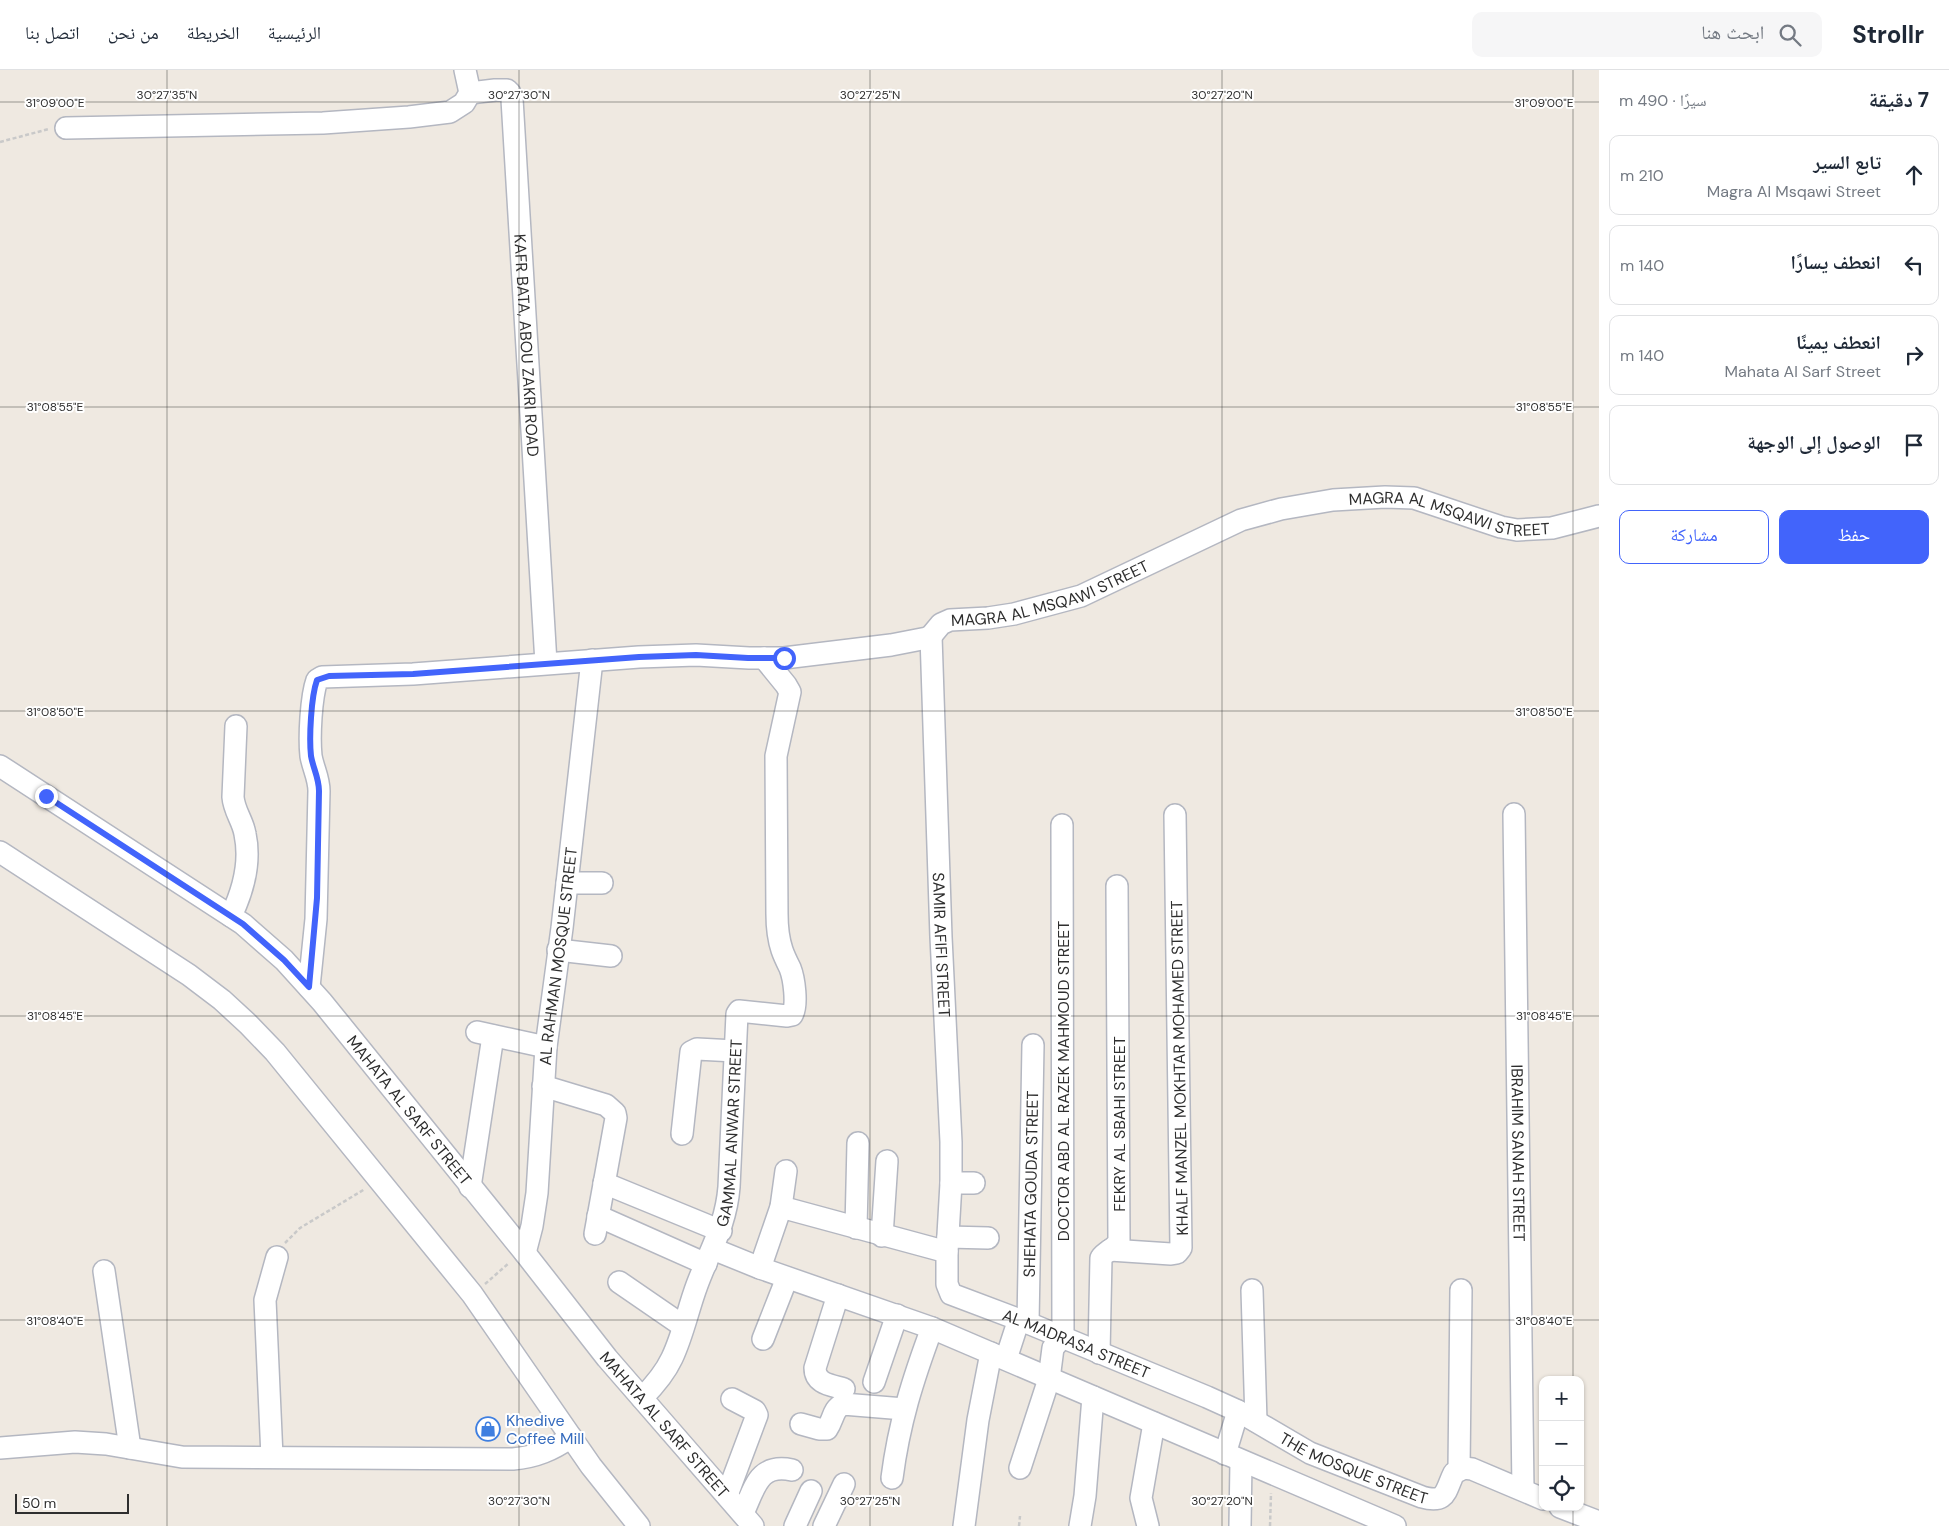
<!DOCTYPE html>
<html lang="ar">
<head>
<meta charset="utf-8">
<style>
  body { margin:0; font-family:"DM Sans","Noto Naskh Arabic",sans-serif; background:#f6f6f7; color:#1f2937; direction:rtl }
  .controls { position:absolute; right:15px; bottom:15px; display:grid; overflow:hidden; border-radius:10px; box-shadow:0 1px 4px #0004 }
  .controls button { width:45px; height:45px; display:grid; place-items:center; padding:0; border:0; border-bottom:1px solid #e0e1e3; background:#fff; color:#1f2937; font:25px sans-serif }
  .scale { position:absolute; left:15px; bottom:12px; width:114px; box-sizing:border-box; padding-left:5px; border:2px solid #2e2e2e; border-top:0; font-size:14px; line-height:18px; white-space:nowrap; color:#2e2e2e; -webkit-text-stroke:4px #fff; paint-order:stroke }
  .stop { position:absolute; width:15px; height:15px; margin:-11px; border:4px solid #4264fb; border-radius:50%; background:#fff }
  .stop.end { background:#4264fb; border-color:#fff; box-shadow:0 1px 5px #0008 }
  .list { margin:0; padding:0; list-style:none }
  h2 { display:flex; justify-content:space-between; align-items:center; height:65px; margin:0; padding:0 20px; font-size:21px }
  h2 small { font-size:16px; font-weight:400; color:#747a83 }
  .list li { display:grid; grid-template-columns:32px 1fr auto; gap:15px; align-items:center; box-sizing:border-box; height:80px; margin:0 10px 10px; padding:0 10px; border:1px solid #e0e1e3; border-radius:10px }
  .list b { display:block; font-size:19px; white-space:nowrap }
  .list p { margin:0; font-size:16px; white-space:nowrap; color:#747a83 }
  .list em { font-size:16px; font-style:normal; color:#747a83 }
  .actions { display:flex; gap:10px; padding:15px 20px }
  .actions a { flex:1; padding:11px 0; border:1px solid #4264fb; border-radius:10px; text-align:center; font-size:18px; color:#4264fb }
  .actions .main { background:#4264fb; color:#fff }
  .icon { flex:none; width:28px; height:28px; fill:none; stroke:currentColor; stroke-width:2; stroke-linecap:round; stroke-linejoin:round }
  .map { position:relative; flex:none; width:1599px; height:1456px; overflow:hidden; direction:ltr }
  header { display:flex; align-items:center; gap:30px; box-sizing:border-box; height:70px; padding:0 25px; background:#fff; border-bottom:1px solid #e0e1e3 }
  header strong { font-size:24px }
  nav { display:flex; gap:28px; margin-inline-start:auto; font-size:18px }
  .search { width:350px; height:45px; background:#f6f6f7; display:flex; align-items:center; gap:12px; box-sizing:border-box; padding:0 18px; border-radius:10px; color:#747a83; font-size:19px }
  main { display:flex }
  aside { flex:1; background:#fff }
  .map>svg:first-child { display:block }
</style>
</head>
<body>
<header>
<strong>Strollr</strong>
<div class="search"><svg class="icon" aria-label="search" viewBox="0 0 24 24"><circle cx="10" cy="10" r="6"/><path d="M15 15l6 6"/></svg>ابحث هنا</div>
<nav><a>الرئيسية</a><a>الخريطة</a><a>من نحن</a><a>اتصل بنا</a></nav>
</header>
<main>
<aside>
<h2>7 دقيقة<small>سيرًا · 490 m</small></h2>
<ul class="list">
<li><svg class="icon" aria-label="ahead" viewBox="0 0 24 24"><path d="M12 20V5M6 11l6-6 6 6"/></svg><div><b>تابع السير</b><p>Magra Al Msqawi Street</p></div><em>210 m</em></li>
<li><svg class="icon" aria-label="left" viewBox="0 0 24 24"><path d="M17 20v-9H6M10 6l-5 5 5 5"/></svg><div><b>انعطف يسارًا</b></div><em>140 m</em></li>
<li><svg class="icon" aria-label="right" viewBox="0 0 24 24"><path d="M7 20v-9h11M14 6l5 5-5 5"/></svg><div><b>انعطف يمينًا</b><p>Mahata Al Sarf Street</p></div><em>140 m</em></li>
<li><svg class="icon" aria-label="arrive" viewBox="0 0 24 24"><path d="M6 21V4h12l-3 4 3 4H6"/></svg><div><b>الوصول إلى الوجهة</b></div></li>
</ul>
<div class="actions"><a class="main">حفظ</a><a>مشاركة</a></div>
</aside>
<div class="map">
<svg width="1599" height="1456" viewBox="0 0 1599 1456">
  <rect width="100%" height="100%" fill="#efe9e1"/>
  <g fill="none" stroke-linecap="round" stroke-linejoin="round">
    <!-- minor casing -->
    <g stroke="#b4b7c1" stroke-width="24">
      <g id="minor">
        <path id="s1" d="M465 0 470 23 495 20H507L510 23 512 29 546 593"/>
        <path d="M66 58 323 53 409 47 450 42 464 33 470 23"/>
        <path id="s2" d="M931 566 941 867 951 1072V1113L947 1182V1214L951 1224 1028 1253 1207 1327 1238 1341 1310 1383 1422 1427C1447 1434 1445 1421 1454 1403L1464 1398 1472 1399 1543 1429"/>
        <path id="s3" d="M0 696 243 854 284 890 322 932 525 1183 607 1288 753 1456"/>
        <path id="s4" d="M1514 744 1523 1420"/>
        <path d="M0 782 189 905 222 930 248 954 275 982 472 1224 591 1396 639 1456"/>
        <path d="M567 813H602"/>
        <path d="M231 846C243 821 251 792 245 764 243 751 234 741 233 727L236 656"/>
        <path d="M558 880 611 886"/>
        <path id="s5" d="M309 917 316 849 319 721C319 708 313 698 311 686 309 667 311 627 317 610L322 607 413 604 639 587 696 585 749 588H784L891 575 927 568 931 566 941 554 950 550 988 548 1014 544 1081 526 1241 450 1281 439 1333 430 1385 427 1414 428 1501 457 1517 460 1552 458 1599 446"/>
        <path d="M477 962 546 977"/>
        <path d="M543 1016 606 1035 615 1043 616 1048 595 1164"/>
        <path d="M682 1064 691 982 697 979 735 981"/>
        <path d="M604 1113 721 1161"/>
        <path d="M951 1113H974"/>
        <path d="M470 1117 493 966"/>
        <path d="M781 1137 947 1182"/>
        <path d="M598 1146 706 1194"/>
        <path d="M856 1158 858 1073"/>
        <path d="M882 1166 887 1091"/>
        <path d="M948 1167 988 1168"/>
        <path d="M713 1179 760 1198 932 1258 1395 1456"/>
        <path d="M1110 1180 1171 1184 1177 1183 1181 1178 1175 745"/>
        <path id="s6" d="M525 1183 532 1156 537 1123 546 977 562 858 592 590"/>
        <path d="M760 1198 781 1137 786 1101"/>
        <path d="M104 1201 130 1378"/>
        <path d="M619 1212 683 1256"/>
        <path d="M1252 1220 1256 1351"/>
        <path d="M838 1225 815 1298C815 1314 831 1315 844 1319"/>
        <path id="s7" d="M1028 1253 1033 975"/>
        <path d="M763 1269 787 1208"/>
        <path d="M1099 1283 1101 1188C1106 1180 1116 1180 1119 1170L1117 816"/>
        <path d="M1006 1289 1019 1249"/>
        <path d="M874 1312 897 1245"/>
        <path id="s8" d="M642 1328C654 1316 665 1303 672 1288 683 1265 688 1239 697 1215 710 1180 726 1155 729 1117L737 944 739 941 787 946 792 945C798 935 794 908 790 898 787 892 784 886 782 880 778 868 777 856 777 844L776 686 790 622 786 615 764 588"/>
        <path d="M801 1354 819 1359H827C834 1349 832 1340 843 1334L904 1339"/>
        <path d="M0 1378 75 1372 106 1374 182 1387 513 1389C536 1387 552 1380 571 1367"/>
        <path d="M1225 1384 1238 1341"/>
        <path d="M272 1387 265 1230 277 1187"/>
        <path d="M1020 1398 1049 1309 1053 1278 1063 1266 1062 755"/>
        <path d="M1459 1399 1461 1220"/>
        <path d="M892 1408C899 1353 913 1309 932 1258"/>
        <path d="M727 1425 757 1345 755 1341 732 1329"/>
        <path d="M1560 1437 1599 1452"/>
        <path d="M743 1443C755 1418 758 1393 792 1400"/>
        <path d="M795 1456 811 1421"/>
        <path d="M824 1456 844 1414"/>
        <path d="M964 1456 978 1350 991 1283"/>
        <path d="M1080 1456 1085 1426 1093 1327"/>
        <path d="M1148 1456 1141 1428 1154 1353"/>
        <path d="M1240 1456 1241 1391"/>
      </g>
    </g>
    <!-- path -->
    <path stroke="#c9c9c9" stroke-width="2.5" stroke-dasharray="4 2.5" stroke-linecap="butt" d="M0 72 49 59
      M285 1173 300 1158 365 1119
      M485 1214 509 1193
      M1019 1456 1020 1446
      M1270 1456 1271 1423"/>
    <!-- minor -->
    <use href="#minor" stroke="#fff" stroke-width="21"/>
  </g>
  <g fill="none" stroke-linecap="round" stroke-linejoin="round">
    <!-- route -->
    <path stroke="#4264fb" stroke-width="6" d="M46 726 243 854 284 890 309 917 317 828 319 721C319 708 313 698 311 686 309 668 311 627 317 610L329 606 413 604 639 587 696 585 748 588H784"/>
  </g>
  <!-- ticks -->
  <path fill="none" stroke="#2e2e2e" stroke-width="1" stroke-opacity="0.45" d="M167 0V1456M519 0V1456M870 0V1456M1222 0V1456M1573 0V1310M0 32H1599M0 337H1599M0 641H1599M0 946H1599M0 1250H1599M1573 1437V1456"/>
  <!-- icons -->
  <defs>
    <g id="shop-ring" transform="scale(1.25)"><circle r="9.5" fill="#fff" stroke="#3f7fe0" stroke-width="1.5"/><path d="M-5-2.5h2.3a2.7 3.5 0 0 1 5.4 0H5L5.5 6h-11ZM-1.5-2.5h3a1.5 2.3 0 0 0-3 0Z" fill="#3f7fe0"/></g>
  </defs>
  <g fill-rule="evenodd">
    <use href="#shop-ring" x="488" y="1359"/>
  </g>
  <g text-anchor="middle" stroke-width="4" stroke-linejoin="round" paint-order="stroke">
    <!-- street labels -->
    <g font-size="16" fill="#2e2e2e" stroke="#fff">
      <text dy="6" stroke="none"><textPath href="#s1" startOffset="318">KAFR BATA, ABOU ZAKRI ROAD</textPath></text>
      <text dy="6" stroke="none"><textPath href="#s5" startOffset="1476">MAGRA AL MSQAWI STREET</textPath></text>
      <text dy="6" stroke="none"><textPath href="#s5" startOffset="1056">MAGRA AL MSQAWI STREET</textPath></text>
      <text dy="6" stroke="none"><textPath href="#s2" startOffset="309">SAMIR AFIFI STREET</textPath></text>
      <text dy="6" stroke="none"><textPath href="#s6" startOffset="299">AL RAHMAN MOSQUE STREET</textPath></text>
      <text transform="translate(1179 998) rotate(-91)" y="6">KHALF MANZEL MOKHTAR MOHAMED STREET</text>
      <text transform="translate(1063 1011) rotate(-90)" y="6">DOCTOR ABD AL RAZEK MAHMOUD STREET</text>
      <text dy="6" stroke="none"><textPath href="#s3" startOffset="540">MAHATA AL SARF STREET</textPath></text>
      <text transform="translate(1119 1054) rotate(-90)" y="6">FEKRY AL SBAHI STREET</text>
      <text dy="6" stroke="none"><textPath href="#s8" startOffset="285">GAMMAL ANWAR STREET</textPath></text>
      <text dy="6" stroke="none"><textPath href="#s4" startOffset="339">IBRAHIM SANAH STREET</textPath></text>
      <text dy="6" stroke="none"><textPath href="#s7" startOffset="139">SHEHATA GOUDA STREET</textPath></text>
      <text dy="6" stroke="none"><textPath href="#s2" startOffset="794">AL MADRASA STREET</textPath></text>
      <text dy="6" stroke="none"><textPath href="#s3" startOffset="945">MAHATA AL SARF STREET</textPath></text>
      <text dy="6" stroke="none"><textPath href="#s2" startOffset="1099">THE MOSQUE STREET</textPath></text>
    </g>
    <!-- shop labels -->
    <g font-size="16" fill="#366cbe" stroke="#fff" text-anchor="start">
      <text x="506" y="1356">Khedive<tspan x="506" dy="18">Coffee Mill</tspan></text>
    </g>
  </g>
  <g font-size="12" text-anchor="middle" fill="#2e2e2e" stroke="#fff" stroke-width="4" stroke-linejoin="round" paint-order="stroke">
    <text x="167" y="29">30°27'35"N</text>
    <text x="519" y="29">30°27'30"N</text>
    <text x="870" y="29">30°27'25"N</text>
    <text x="1222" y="29">30°27'20"N</text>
    <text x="1544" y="37">31°09'00"E</text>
    <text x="55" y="37">31°09'00"E</text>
    <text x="1544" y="341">31°08'55"E</text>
    <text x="55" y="341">31°08'55"E</text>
    <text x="1544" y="646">31°08'50"E</text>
    <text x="55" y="646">31°08'50"E</text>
    <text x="1544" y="950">31°08'45"E</text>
    <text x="55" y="950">31°08'45"E</text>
    <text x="1544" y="1255">31°08'40"E</text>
    <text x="55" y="1255">31°08'40"E</text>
    <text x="519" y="1435">30°27'30"N</text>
    <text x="870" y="1435">30°27'25"N</text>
    <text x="1222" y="1435">30°27'20"N</text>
  </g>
</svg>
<div class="controls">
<button>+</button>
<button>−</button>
<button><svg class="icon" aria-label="locate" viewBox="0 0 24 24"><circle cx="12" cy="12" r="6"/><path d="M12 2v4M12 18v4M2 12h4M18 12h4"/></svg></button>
</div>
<div class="scale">50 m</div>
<div class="stop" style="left:784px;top:588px"></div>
<div class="stop end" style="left:46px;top:726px"></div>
</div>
</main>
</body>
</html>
